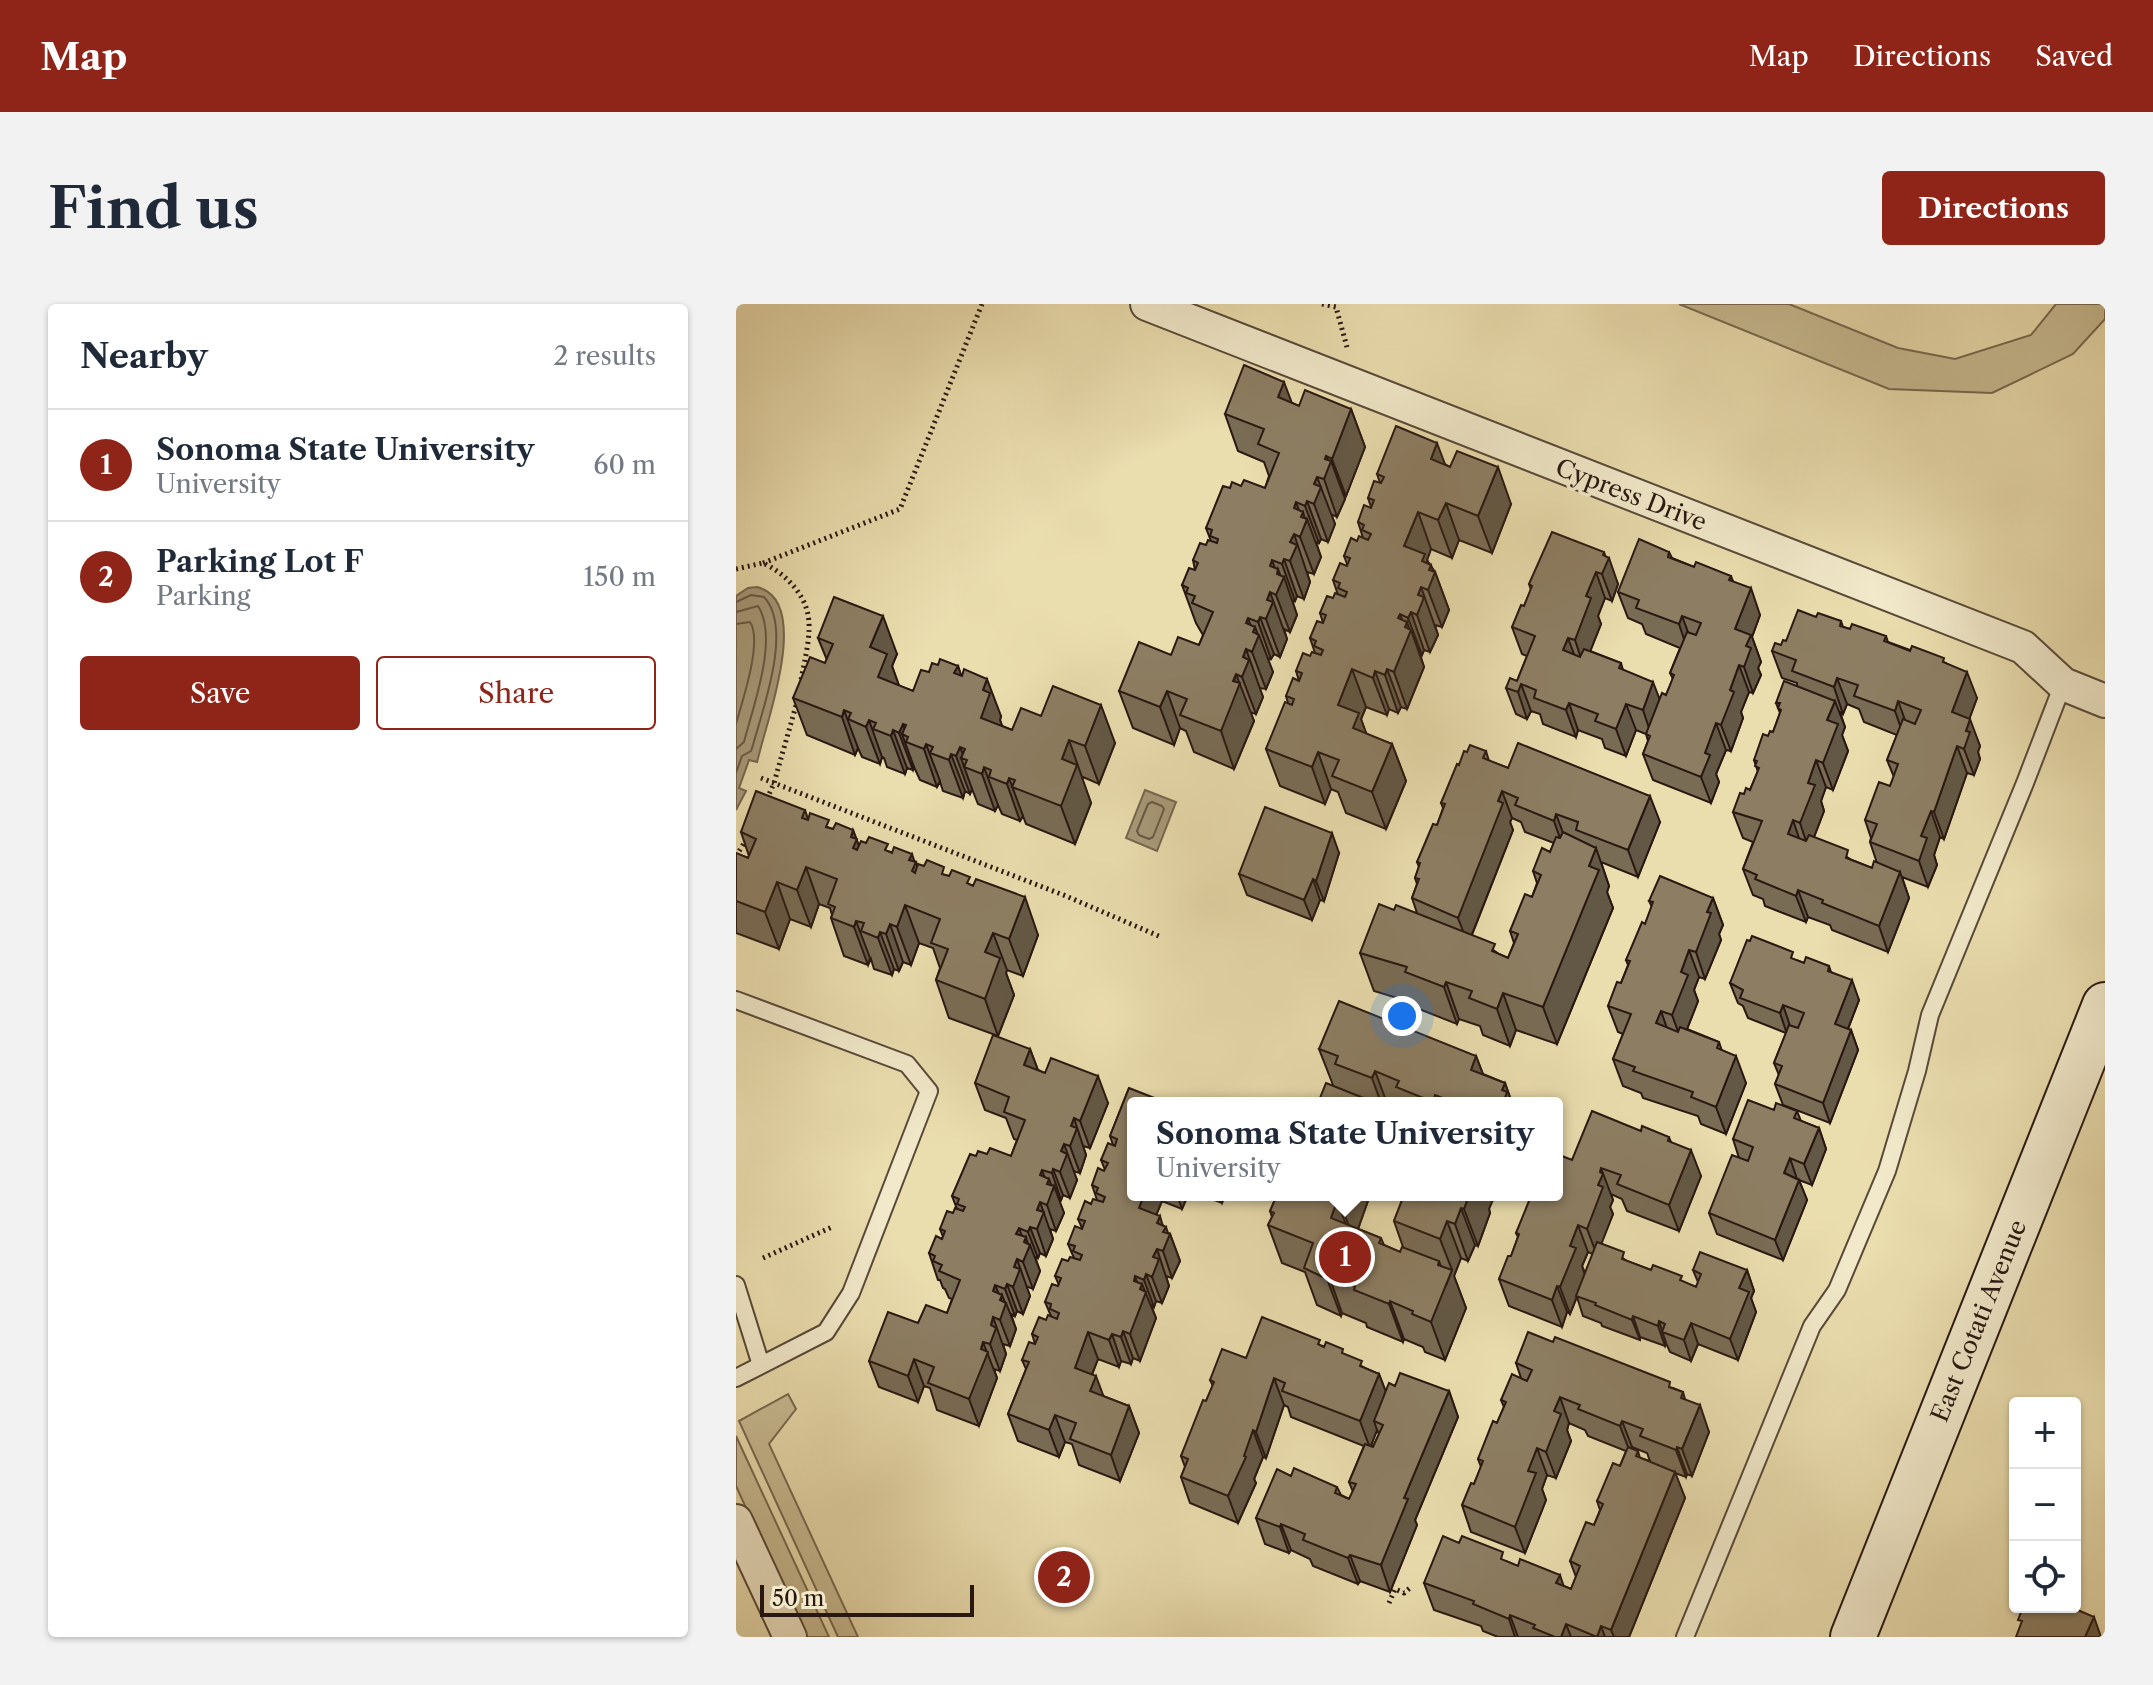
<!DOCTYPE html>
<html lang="en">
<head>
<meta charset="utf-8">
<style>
  body { margin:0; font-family:"Libre Caslon Text",serif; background:#f2f2f3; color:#1f2937 }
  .controls { position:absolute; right:24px; bottom:24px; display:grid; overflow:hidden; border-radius:8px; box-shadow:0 2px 6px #0004 }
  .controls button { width:72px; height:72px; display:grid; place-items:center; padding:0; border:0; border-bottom:2px solid #e0e1e3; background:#fff; color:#1f2937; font:40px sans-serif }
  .scale { position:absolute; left:24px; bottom:20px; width:214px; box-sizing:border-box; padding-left:8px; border:4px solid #281811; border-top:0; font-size:22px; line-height:28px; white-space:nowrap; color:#281811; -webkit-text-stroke:6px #f1e9ca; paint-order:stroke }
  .you { position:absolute; left:666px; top:712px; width:28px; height:28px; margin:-20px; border:6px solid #fff; border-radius:50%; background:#1a73e8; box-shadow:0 0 0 12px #1a73e833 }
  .badge { display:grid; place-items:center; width:52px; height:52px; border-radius:50%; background:#8f2418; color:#fff; font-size:26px; font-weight:700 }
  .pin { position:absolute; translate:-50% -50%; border:4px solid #fff; box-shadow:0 2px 8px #0006 }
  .popup { position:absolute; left:391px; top:793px; width:436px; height:104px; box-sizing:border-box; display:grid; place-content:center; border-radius:8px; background:#fff; filter:drop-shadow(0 2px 6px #0005); font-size:26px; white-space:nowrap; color:#747a83 }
  .popup b { font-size:30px; color:#1f2937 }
  .popup::after { content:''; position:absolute; left:50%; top:100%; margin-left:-16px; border:16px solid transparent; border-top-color:#fff }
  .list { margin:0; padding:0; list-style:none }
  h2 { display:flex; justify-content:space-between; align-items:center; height:104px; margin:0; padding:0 32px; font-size:34px }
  h2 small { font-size:26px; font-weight:400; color:#747a83 }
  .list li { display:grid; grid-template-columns:52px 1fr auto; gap:24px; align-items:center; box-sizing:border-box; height:112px; padding:0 32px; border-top:2px solid #e0e1e3 }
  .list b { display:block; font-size:30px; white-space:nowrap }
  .list p { margin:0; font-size:26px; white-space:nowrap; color:#747a83 }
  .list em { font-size:26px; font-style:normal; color:#747a83 }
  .actions { display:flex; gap:16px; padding:24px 32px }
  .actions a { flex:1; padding:18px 0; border:2px solid #8f2418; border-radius:8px; text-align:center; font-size:28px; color:#8f2418 }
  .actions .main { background:#8f2418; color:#fff }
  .icon { flex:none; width:44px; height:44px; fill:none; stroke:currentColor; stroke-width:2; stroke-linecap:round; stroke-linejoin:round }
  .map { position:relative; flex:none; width:1369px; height:1333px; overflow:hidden; border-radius:8px }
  header { display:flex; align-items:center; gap:48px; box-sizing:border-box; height:112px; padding:0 40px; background:#8f2418; color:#fff }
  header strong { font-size:38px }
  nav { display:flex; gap:44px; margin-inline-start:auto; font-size:28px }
  .intro { display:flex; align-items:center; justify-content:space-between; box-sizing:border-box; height:192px; padding:0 48px }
  h1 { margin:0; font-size:56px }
  .button { padding:20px 36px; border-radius:8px; background:#8f2418; color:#fff; font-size:28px; font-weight:700 }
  main { display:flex; gap:48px; padding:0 48px }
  aside { flex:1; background:#fff; border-radius:8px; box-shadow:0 2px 6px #0004 }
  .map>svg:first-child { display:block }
</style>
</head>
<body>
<header>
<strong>Map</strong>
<nav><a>Map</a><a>Directions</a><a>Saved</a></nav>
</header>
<div class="intro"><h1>Find us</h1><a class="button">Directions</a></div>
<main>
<aside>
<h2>Nearby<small>2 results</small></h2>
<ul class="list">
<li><span class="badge">1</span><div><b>Sonoma State University</b><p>University</p></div><em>60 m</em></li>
<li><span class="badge">2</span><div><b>Parking Lot F</b><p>Parking</p></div><em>150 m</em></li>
</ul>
<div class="actions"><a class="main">Save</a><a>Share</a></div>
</aside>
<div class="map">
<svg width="1369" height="1333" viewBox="0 0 1369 1333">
  <rect width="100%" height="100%" fill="#eaddae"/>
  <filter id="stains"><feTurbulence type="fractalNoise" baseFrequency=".0025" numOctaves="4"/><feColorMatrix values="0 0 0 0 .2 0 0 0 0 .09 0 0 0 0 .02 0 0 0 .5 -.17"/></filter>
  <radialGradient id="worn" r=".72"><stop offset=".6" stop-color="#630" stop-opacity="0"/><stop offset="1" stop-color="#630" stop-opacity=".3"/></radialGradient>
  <!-- grass -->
  <path fill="#c9bc93" stroke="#786a52" stroke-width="2" d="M943 0H1053L1162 44 1219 55 1295 31 1320 0H1369V15L1337 50 1256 89 1153 85Z
    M52 1090 60 1105 33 1140 122 1333H102L3 1117Z
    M0 1132 93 1333H69L0 1182Z"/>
  <!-- water -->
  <path fill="#a89a79" stroke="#75664f" stroke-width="2" d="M21 283C74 296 34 408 25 443L21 458 13 456 3 484 10 487 0 506V292L12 284Z
    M409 486 440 498 421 547 390 534Z"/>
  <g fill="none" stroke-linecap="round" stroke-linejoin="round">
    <!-- shore -->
    <path stroke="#685945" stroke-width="2" d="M0 298 15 291 28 293C57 324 27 404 17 441L15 447 6 452 0 469
      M0 308 22 302C43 335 17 402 8 438L0 445
      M0 320 14 318C27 337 6 398 0 420
      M416 498 426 502 428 505 417 533 413 535 403 531 401 527 412 500Z"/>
    <!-- lane casing -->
    <g stroke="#584938" stroke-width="20">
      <path id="lane" d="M0 696 171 760 193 787 115 989 90 1028 0 1074
        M0 981 25 1061
        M949 1333 1076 1022 1101 986 1151 867 1181 767 1194 711 1289 479 1327 380"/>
    </g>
    <!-- street casing -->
    <g stroke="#584938" stroke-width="36">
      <path id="street" d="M411 0 1287 343 1327 380 1369 397
        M0 1217 54 1333"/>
    </g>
    <!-- secondary casing -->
    <g stroke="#281811" stroke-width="48">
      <path id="secondary" d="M1117 1333 1369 701"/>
    </g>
    <!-- path -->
    <path stroke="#281811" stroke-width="5" stroke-dasharray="2 4" stroke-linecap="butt" d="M586 0 600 3 612 47
      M27 259 164 205 246 0
      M0 265 27 259C47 268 68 288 72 311 76 329 68 359 65 376
      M25 474 330 592 425 633
      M31 495 38 479 61 398
      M0 552 12 533
      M27 954 96 923
      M653 1299 659 1285 668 1289 675 1283"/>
    <!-- lane -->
    <use href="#lane" stroke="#f1e9ca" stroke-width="16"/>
    <!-- street -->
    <use href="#street" stroke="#f1e9ca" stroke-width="32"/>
    <!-- secondary -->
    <use href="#secondary" stroke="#f1e9ca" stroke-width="44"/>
  </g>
  <!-- wall -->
  <path fill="#796c55" stroke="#281811" stroke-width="2" fill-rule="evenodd" d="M556 99 563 102 615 105 629 143 610 192 607 191 609 195 601 213 595 210 599 220 592 238 585 235 583 239 580 238 585 253 578 270 571 268 574 278 568 295 561 292 559 297 556 296 561 311 554 328 548 325 551 335 544 353 538 350 535 355 531 354 537 368 530 385 523 384 527 393 520 410 514 408 518 417 498 465 458 448 450 427 444 424 438 441 397 424 383 387 435 351 463 341 467 331 460 319 446 281 459 266 457 256 475 237 470 224 494 184 505 182 529 184 533 172 528 158 502 147 489 110Z
    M709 160 775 200 756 249 723 236 716 254 695 245 691 256 699 268 713 306 706 323 699 321 702 331 694 348 688 346 686 351 684 350 688 363 671 405 665 403 662 409 653 405 651 411 630 403 625 415 630 430 656 440 670 477 650 525 610 509 602 488 595 485 589 500 544 482 530 445 552 399 550 392 563 377 560 367 574 352 579 349 574 334 587 319 584 309 597 294 602 291 597 276 611 262V260L608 252 621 237 627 234 622 218 635 203 632 194 644 179 641 170Z
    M933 248 936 254 958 263 995 272 997 277 1024 311 1016 333 1025 358 1022 364 1025 371 1017 389 1013 388 1005 408 1007 414 995 447 990 446 980 470 983 478 975 499 917 476 907 450 912 437 910 430 900 426 890 452 869 444 866 435 842 426 840 433 807 420 804 410 795 407 791 415 780 410 770 384 781 377 791 352 786 350 776 323 788 302 795 286 793 280 869 252 882 280 876 297 869 294 862 312 865 320 854 347 885 359 887 366 924 394 930 391 937 375 934 369 944 344 910 330 906 320 892 314 882 288Z
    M1080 313 1105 317 1107 323 1114 325 1150 332 1152 338 1210 359 1241 394 1233 415 1244 442 1242 448 1244 455 1238 471 1231 469 1208 535 1204 533 1198 551 1201 561 1192 583 1166 573 1173 594 1152 648 1096 626 1094 621 1072 613 1070 618 1029 602 1027 595 1017 591 1007 565 1017 538 1007 534 997 508 1008 490 1014 486 1022 468 1018 456 1032 432 1037 428 1044 409 1040 399 1061 382V379L1046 374 1036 347 1045 341ZM1111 400 1123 405 1128 418 1161 431 1151 456 1158 473 1154 482 1129 516 1135 534 1134 538 1141 559 1136 564 1116 556 1078 533 1088 507 1085 497 1090 483 1097 486 1112 447 1106 431 1109 423 1104 408 1107 410Z
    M82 334 161 350 156 362 163 382 177 387 193 368 202 361 222 362 225 372 265 412 264 416 266 422 276 426 305 412 379 439 363 480 347 473 346 475 355 499 339 540 290 520 287 512 284 517 266 510 262 501 259 507 242 500 236 485 234 490 229 487 227 494 207 487 204 478 201 483 184 476 178 463 177 466 171 464 169 470 151 463 148 454 146 453 144 460 126 453 122 444 119 451 71 431 57 394 89 359 91 356Z
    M750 447 753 457 924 518 902 573 865 558 873 582 871 588 877 604 821 740 780 726 774 742 747 731 744 722 723 715 721 720 683 705 681 700 638 687 624 649 658 606 681 609 676 594 681 580 679 574 683 563 681 558 701 521 707 504 705 499 723 461ZM776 514 785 518 789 528 818 539 814 548 797 567 801 579 796 593 774 627 778 639 772 654 763 650 736 631 777 526 774 518Z
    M69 506 72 515 96 525 117 526 123 542 155 548 180 558 181 563 212 572 237 582 302 631 287 672 271 666 270 669 278 691 262 732 213 714 200 676 204 664 197 644 183 639 175 661 167 658 163 667 158 665 156 671 138 665 135 655 132 661 108 652 95 614 96 611 94 604 83 600 75 623 54 615 43 645 0 629V549L12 554 13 552 5 528Z
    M603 549 588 597 584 596 576 616 511 591 503 570Z
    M977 594 987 621 983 630 985 636 969 675 963 673 958 686 962 697 951 725 983 738 986 747 1010 779 990 830 965 820 962 812 907 794 905 789 887 782 877 755 887 730 882 728 872 702 885 679 892 661 890 656 909 620 916 603 913 597Z
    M1060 656 1068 659 1093 662 1095 668 1123 696 1112 725 1115 726 1122 746 1094 819 1047 801 1039 780 1043 771 1038 759 1050 729 1012 714 1007 702 1002 699 994 679Z
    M294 745 302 766 372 799 354 844 347 842 350 851 344 869 337 867 341 876 334 894 327 891 325 896 322 894 328 909 320 927 314 925 317 935 310 952 304 949 302 954 299 953 304 967 297 985 290 982 294 992 287 1010 281 1007 279 1012 275 1010 280 1025 274 1042 267 1040 270 1050 264 1067 258 1065 261 1074 243 1122 201 1106 194 1084 188 1082 182 1098 143 1083 133 1057 182 1019 211 1009 216 995 213 994 209 985 207 984 204 976H202L193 949 206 935 207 933 204 925 221 905 216 892 240 852 251 850 275 852 281 836 278 835 270 814 249 806 239 779Z
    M583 745 740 752 747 770 769 779 776 799H582L597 781Z
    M393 784 397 891H452L446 905 426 897 420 911 432 929 434 930 444 957 436 974 430 972 433 982 426 999 420 997 418 1003 415 1001 420 1014 404 1057 397 1054 395 1060 385 1057 383 1063 362 1055 356 1071 367 1092 393 1102 403 1129 384 1177 343 1161 336 1140 329 1138 323 1153 282 1137 272 1110 290 1065 286 1056 299 1040 296 1030 310 1016 315 1012 309 998 323 981 319 972 332 957 338 954 332 940 346 924 342 915 355 900 361 896 356 881 369 866 365 856 377 841 374 832Z
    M1038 806 1061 807 1065 817 1083 824 1090 845 1076 881 1063 876 1071 896 1047 956 981 930 973 909 1003 854 997 835Z
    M905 827 933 833 935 838 965 872 943 927 891 907 886 895 875 890 877 896 874 903 877 910 865 939 891 957 960 983 962 978 957 966H1011L1018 987 1015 994 1020 1008 1002 1056 962 1040 955 1057 934 1048 930 1039 929 1042 904 1033V1036L866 1022 865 1019 847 1012 841 993 834 1010 831 1008 826 1023 773 1002 763 975 775 952 782 933 780 929 799 894 836 856ZM852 948 857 950 849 969 846 962Z
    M465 891H489L486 899Z
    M541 891H634L622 925 645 934 648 941 664 948 667 943 658 917 668 891 753 905 754 909 742 942 739 941 732 957 725 954 718 972 730 1004 709 1056 689 1048 687 1043 668 1035 667 1038 631 1023 630 1019 606 1009 605 1012 581 1001 569 968 546 959 532 921 536 913 534 907Z
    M586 1042 629 1064 643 1070 650 1088 659 1082 713 1087 722 1113 679 1216 681 1221 654 1288 624 1277 622 1280 577 1262 574 1255 555 1246 553 1249 529 1240 520 1214 555 1172 601 1183 605 1191 613 1195 617 1188 613 1178 628 1142 555 1113 552 1103 548 1101 530 1154 527 1153 518 1175 520 1179 502 1219 454 1199 445 1173 449 1163 445 1152 477 1082 474 1076 510 1054ZM641 1126 643 1130 637 1143 635 1142Z
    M780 1059 937 1084 947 1088 949 1095 973 1128 956 1172 951 1170 950 1173 939 1169 949 1194 893 1333H762L747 1327 745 1322 698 1306 688 1279 770 1257 835 1285 840 1273 834 1257 858 1221 864 1206 861 1197 884 1162 890 1147 852 1132 849 1126 833 1119 831 1126 835 1137 820 1174 811 1171 806 1185 810 1196 789 1249 735 1228 726 1201 738 1180 745 1163 742 1155 761 1119 768 1103 765 1096 785 1074ZM896 1143 911 1149 914 1157 904 1154 902 1147 895 1144Z"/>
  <!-- shaded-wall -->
  <path fill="#635845" stroke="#281811" stroke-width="2" d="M548 78 562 115 542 93Z
    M615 105 629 143 610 192 596 155Z
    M701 139 715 176 695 155Z
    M590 152 593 161 595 157 609 195 601 213 588 175Z
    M762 163 775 200 756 249 742 212Z
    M581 173 599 220 592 238 578 200V180Z
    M571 197 585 235 583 239 569 202Z
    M560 198 565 212 567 208 570 218 571 215 585 253 578 270 564 233 558 204Z
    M710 199 723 236 716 254 702 216Z
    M682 208 695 245 691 256 694 263 695 261 698 270 699 268 713 306 706 323 692 286 668 242Z
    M558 230 574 278 568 295 554 257V238Z
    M868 248 871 257 873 254 882 280 876 297 866 270Z
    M548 255 561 292 559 297 546 260Z
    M536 256 541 270 542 265 546 276 548 273 561 311 554 328 540 291 534 262Z
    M860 268 869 294 862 312 865 320 848 363 839 336 850 292Z
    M685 283 702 331 694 348 681 311 682 291Z
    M1015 284 1024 311 1016 333 1025 358 1022 364 1025 371 1017 389 1008 363 999 325Z
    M534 288 551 335 544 353 530 315 531 296Z
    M675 308 688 346 686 351 672 314Z
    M664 310 669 323 671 318 674 327 675 326 688 363 671 405 658 368 662 314Z
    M147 312 161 350 156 362 165 387 142 373 134 343Z
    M946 312 956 339 952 347 943 320Z
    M524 313 538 350 535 355 522 318Z
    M512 314 517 328 519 323 523 333V331L537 368 530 385 516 348 510 319Z
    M832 334 842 361 827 346Z
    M510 345 527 393 520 410 506 373 507 353Z
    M1003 361 1013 388 1005 408 1007 414 995 447 985 421 994 386Z
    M222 362 235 399 218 369Z
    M616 365 630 403 625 415 637 447 631 462 602 401Z
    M651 365 665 403 662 409 649 371Z
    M639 367 653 405 651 411 637 374Z
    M1231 368 1241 394 1226 435 1216 408Z
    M500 370 518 417 498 465 485 427Z
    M1101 374 1111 400 1107 410 1098 383Z
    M251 375 265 412 264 416 268 427 245 414 247 386Z
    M917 378 927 404 916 433 907 406Z
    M785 380 795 407 791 415 782 388Z
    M431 387 444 424 438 441 424 403Z
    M1099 397 1109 423 1106 431 1112 447 1097 486 1087 459 1091 416Z
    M1162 397 1172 424 1168 433 1159 407Z
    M833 399 842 426 840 433 830 406Z
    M890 400 900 426 890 452 880 425Z
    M365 401 379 439 363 480 349 442Z
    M108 406 122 444 119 451 106 413Z
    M1234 415 1244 442 1242 448 1244 455 1238 471 1228 445 1230 427Z
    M133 416 146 453 144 460 130 423Z
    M980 419 990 446 980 470 983 478 975 499 965 473 969 449Z
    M167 420 171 432 166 430 178 463 177 466 163 429Z
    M157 426 171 464 169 470 155 432Z
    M333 436 355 499 339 540 325 502 326 455Z
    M190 440 204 477 201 483 188 445Z
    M656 440 670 477 650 525 636 488Z
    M1221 442 1231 469 1208 535 1198 508Z
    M224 443 229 455 225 454 236 485 234 490 220 452Z
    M582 448 595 485 589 500 576 463Z
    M215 450 229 487 227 494 213 456Z
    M1080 456 1090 483 1085 497 1088 507 1073 546 1064 519 1072 479Z
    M248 463 262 501 259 507 246 470Z
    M273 474 287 512 284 517 271 480Z
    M766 487 776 514 774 518 777 526 732 640 722 614Z
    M914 492 924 518 902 573 892 546Z
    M1195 507 1204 533 1198 551 1201 561 1192 583 1183 557 1185 532Z
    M820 510 830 537 827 543 818 517Z
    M1057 516 1066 543 1052 530Z
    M117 526 134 572 117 544 115 533Z
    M596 529 603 549 588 597 580 577Z
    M860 544 873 582 871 588 877 604 821 740 807 703 853 562Z
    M176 550 179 559 180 558 193 596 176 567 173 556Z
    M70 563 83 600 75 623 61 586Z
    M1164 568 1173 594 1152 648 1143 622Z
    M577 575 584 596 576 616 568 596Z
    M41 578 54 615 43 645 29 608Z
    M1062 586 1072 613 1070 618 1060 592Z
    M289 593 302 631 287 672 273 635Z
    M977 594 987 621 983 630 985 636 969 675 960 648 971 608Z
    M169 601 183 639 175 661 161 623Z
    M120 617 134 654 132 661 118 623Z
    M154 620 167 658 163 667 150 630Z
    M144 628 158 665 156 671 142 634Z
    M257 629 271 666 270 669 278 691 262 732 249 695V648Z
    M953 646 963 673 958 686 962 697 946 738 936 711 945 668Z
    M1116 676 1123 696 1106 740 1099 720Z
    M710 678 723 715 721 720 708 683Z
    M767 689 780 726 774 742 761 705Z
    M1047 701 1054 722 1051 730 1044 709Z
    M925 707 934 733 920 719Z
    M1115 726 1122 746 1094 819 1087 799Z
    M294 745 304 772 288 761Z
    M740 752 754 789 735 766Z
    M1000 752 1010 779 990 830 980 803Z
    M639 767 651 799H645L636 774Z
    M362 772 372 799 354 844 344 817Z
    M769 779 776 799H767L766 786Z
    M338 814 350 851 344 869 334 842 335 822Z
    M1083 824 1090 845 1076 881 1068 860Z
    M328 840 341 876 334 894 324 868 325 847Z
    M955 846 965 872 943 927 933 901Z
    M1054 854 1061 875 1048 869Z
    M865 864 877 896 874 903 877 910 861 951 851 925 862 881 864 868Z
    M317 865 327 891 325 896 316 869Z
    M306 866 311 880 313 875 317 885 318 882 328 909 320 927 311 901 304 871Z
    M1063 876 1071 896 1047 956 1039 936Z
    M408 891H423L426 897 412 931 403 904Z
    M441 891H452L446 905Z
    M483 891H489L486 899Z
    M607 891H634L618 936 604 898Z
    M733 891H759L753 905 754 909 742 942 728 905Z
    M601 897 615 934 595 914Z
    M304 898 317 935 310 952 301 925V906Z
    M725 904 739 941 732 957 719 920Z
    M424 912 428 926 430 923 433 932 434 930 444 957 436 974 427 947 421 919Z
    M711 917 725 954 718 972 730 1004 709 1056 695 1018 703 957 711 979 716 966 704 935Z
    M842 921 852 948 846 962 849 971 834 1010 824 983 834 942Z
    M294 923 304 949 302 954 292 928Z
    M283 924 288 938 290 933 293 943 294 941 304 967 297 985 287 958 280 930Z
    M421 945 433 982 426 999 416 973 417 953Z
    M281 955 294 992 287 1010 277 983 278 963Z
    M1011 966 1018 987 1015 994 1020 1008 1002 1056 994 1035 1003 984Z
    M410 970 420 997 418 1003 408 976Z
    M399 972 407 995 404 985 406 980 420 1014 404 1057 394 1030Z
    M593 972 606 1009 605 1012 591 975Z
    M271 980 281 1007 279 1012 269 985Z
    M259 981 265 995 266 991 270 1001V999L280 1025 274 1042 264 1016 257 987Z
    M821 982 831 1008 826 1023 816 996Z
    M654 997 668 1035 667 1038 653 1000Z
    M897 1012 904 1033V1036L896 1016Z
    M257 1013 270 1050 264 1067 254 1040 255 1021Z
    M923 1017 930 1039 929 1042 922 1022Z
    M955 1019 962 1040 955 1057 948 1036Z
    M387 1027 397 1054 395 1060 385 1033Z
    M352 1028 362 1055 348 1090 339 1064Z
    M376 1030 385 1057 383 1063 373 1036Z
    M247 1038 261 1074 243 1122 233 1095Z
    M178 1055 188 1082 182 1098 172 1072Z
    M643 1070 653 1096 638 1117 641 1126 634 1144 624 1117Z
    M360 1072 370 1099 354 1087Z
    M538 1074 548 1101 530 1154 520 1128Z
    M713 1087 722 1113 679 1216 681 1221 654 1288 645 1261 668 1194Z
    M824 1093 833 1119 831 1126 835 1137 820 1174 810 1148 818 1107Z
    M964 1101 973 1128 956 1172 946 1145Z
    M393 1102 403 1129 384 1177 375 1151Z
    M319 1111 329 1138 323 1153 313 1126Z
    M886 1117 896 1143 894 1148 884 1122Z
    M517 1126 527 1153 518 1175 520 1179 502 1219 492 1192Z
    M941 1143 951 1170 950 1173 940 1146Z
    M801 1144 811 1171 806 1185 810 1196 789 1249 779 1223 792 1167Z
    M939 1168 949 1194 893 1333H878L875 1326Z
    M545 1220 555 1246 553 1249 544 1223Z
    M614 1251 624 1277 622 1280 612 1254Z
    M824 1271 833 1298 820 1279Z
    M774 1311 782 1333H779L773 1315Z
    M1358 1313 1365 1333H1349Z
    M830 1320 835 1333H825Z
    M865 1322 869 1333H861Z"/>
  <!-- building -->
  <path fill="#8d7e63" stroke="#281811" stroke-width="2" d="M508 61 548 78 542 93 563 102 569 86 615 105 596 155 590 152 589 155 595 157 588 175 581 173 578 180 585 183 578 200 571 197 569 202 560 198 558 204 567 208 565 213 571 215 564 233 558 230 554 238 561 241 554 257 548 255 546 260 536 256 534 262 542 265 541 270 548 273 540 291 534 288 531 296 537 298 530 315 524 313 522 318 512 314 510 319 519 323 517 328 523 331 516 348 510 345 507 353 513 356 506 373 500 370 497 377 504 379 485 427 444 411 451 395 431 387 424 403 383 387 403 338 435 351 442 333 463 341 477 308 456 299 459 292 450 289 452 284 446 281 453 264 459 266 462 259 457 256 464 239 470 241 472 236 481 239 482 235 474 232 476 226 470 224 487 182 494 184 496 178 505 182 508 176 529 184 543 149 522 140 528 125 489 110Z
    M660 122 701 139 695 155 714 163 721 147 762 163 742 212 710 199 702 216 682 208 668 242 689 250 686 257 695 261 693 266 699 268 692 286 685 283 682 291 688 293 681 311 675 308 672 314 664 310 662 314 671 318 669 323 675 326 658 368 651 365 649 371 639 367 637 374 616 365 602 401 623 409 617 424 656 440 636 488 596 472 603 456 582 448 576 463 530 445 549 398 556 401 558 395 550 392 557 374 563 377 566 369 560 367 567 349 574 352 576 348 585 351 587 346 578 342 580 337 574 334 581 317 587 319 590 311 584 309 591 292 597 294 599 289 609 293 611 288 602 284 604 279 597 276 604 259 611 262 614 254 608 252 615 234 621 237 623 232 632 236 635 230 626 226 628 221 622 218 628 201 635 204 638 196 632 194 638 177 645 179 648 173 641 170Z
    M816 228 868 248 867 251 873 254 866 270 860 268 850 292 855 294 839 336 832 334 827 346 844 353 848 345 885 359 883 364 917 378 907 406 890 400 880 425 859 417 862 410 833 399 830 406 798 394 800 386 785 380 782 388 770 384 774 374 781 377 799 332 776 323 785 301 788 302 796 282 793 280Z
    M903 235 933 248 932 253 958 263 960 258 995 272 993 276 1015 284 999 325 1015 331 1010 342 1015 344 1008 363 1003 361 994 386 998 388 985 421 980 419 969 449 974 451 965 473 907 450 914 432 910 430 926 389 930 391 938 371 934 369 951 328 960 331 965 319 946 312 943 320 900 304 903 296 882 288Z
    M98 293 147 312 134 343 151 350 142 373 177 387 185 366 193 368 196 359 202 361 204 355 222 362 218 369 226 372 228 365 251 375 247 386 254 389 245 414 276 426 285 404 305 412 317 382 365 401 349 442 333 436 326 455 341 461 325 502 276 483 279 476 273 474 271 480 253 473 255 466 248 463 246 470 228 463 231 456 225 454 229 445 224 443 220 452 215 450 213 456 194 449 197 443 190 440 188 445 170 438 172 433 166 430 170 421 167 420 163 429 157 426 155 432 137 425 140 419 133 416 130 423 112 415 115 409 108 406 106 413 57 394 74 353 89 359 97 340 82 334Z
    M1062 306 1080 313 1082 309 1105 317 1104 322 1114 325 1116 320 1150 332 1148 337 1174 347 1176 342 1208 354 1207 358 1231 368 1216 408 1234 415 1230 427 1234 428 1228 445 1221 442 1198 508 1195 507 1185 532 1191 534 1183 557 1134 538 1141 520 1129 516 1143 478 1154 482 1162 460 1151 456 1167 415 1179 420 1185 406 1162 397 1159 407 1118 392 1122 381 1101 374 1098 383 1056 367 1060 356 1036 347 1039 339 1045 341 1047 336 1050 337Z
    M1048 377 1099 397 1091 416 1102 420 1087 459 1080 456 1072 479 1079 481 1064 519 1057 516 1052 530 1070 537 1073 531 1112 546 1110 554 1136 564 1138 557 1164 568 1143 622 1086 599 1087 596 1062 586 1060 592 1019 575 1021 571 1007 565 1026 517 997 508 1004 489 1008 490 1010 484 1014 486 1023 464 1019 462 1021 457 1018 456 1027 430 1032 432 1034 427 1037 428 1045 406 1042 404 1044 399H1040Z
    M782 439 914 492 892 546 840 526 842 518 820 510 818 517 779 501 782 494 766 487 762 497 767 499 722 614 676 594 683 575 679 574 684 559 681 558 697 520 701 521 709 500 705 499 721 460 723 461 728 447 731 448 734 441 750 447 747 454 772 464Z
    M20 487 69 506 66 514 72 516 74 509 93 516 90 523 97 525 100 519 117 526 115 533 121 535 117 544 121 546 125 537 130 539 133 533 152 540 149 546 156 549 158 543 176 550 173 556 180 558 176 567 179 569 182 560 188 562 191 556 208 563 206 570 213 572 216 566 234 573 231 579 237 582 240 575 289 593 273 635 257 629 249 648 264 654 249 695 200 676 212 645 195 639 204 615 169 601 161 623 154 620 150 630 144 628 142 634 125 627 128 619 120 617 118 623 95 614 99 603 92 600 101 575 70 563 61 586 41 578 29 608 0 597V549L12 554 20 535 5 528Z
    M529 503 596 529 580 577 577 575 568 596 503 570Z
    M827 528 860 544 853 562 863 566 807 703 767 689 761 705 733 694 736 687 710 678 708 683 669 668 671 663 624 649 643 600 658 606 660 601 759 640 756 647 772 654 782 630 774 627 789 590 796 593 805 571 797 567 806 544 814 548 820 533 824 534Z
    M924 572 977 594 971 608 975 609 960 648 953 646 945 668 952 671 936 711 925 707 920 719 942 728 944 723 983 738 981 744 1000 752 980 803 955 793 957 788 897 767 899 763 877 755 895 710 872 702 881 678 885 679 894 657 890 656 906 618 909 620 917 598 913 597Z
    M1016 632 1057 648 1055 654 1068 659 1070 653 1093 662 1092 667 1116 676 1099 720 1115 726 1087 799 1039 780 1046 762 1038 759 1053 721 1062 724 1068 709 1047 701 1044 709 1004 694 1007 686 994 679 1011 636 1014 637Z
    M603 697 740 752 735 766 769 779 766 786 771 788 767 799H716L717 798 699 791 697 798 660 783 663 777 639 767 636 774 599 760 602 752 583 745Z
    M257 731 294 745 288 761 309 769 315 754 362 772 344 817 338 814 335 822 341 824 334 842 328 840 325 847 331 850 324 868 317 865 316 869 306 866 304 871 313 875 311 880 318 882 311 901 304 898 301 906 308 908 301 925 294 923 292 928 283 924 280 930 290 933 288 938 294 941 287 958 281 955 278 963 284 965 277 983 271 980 269 985 259 981 257 987 266 991 264 996 270 999 264 1016 257 1013 255 1021 260 1024 254 1040 247 1038 245 1045 252 1048 233 1095 192 1079 198 1063 178 1055 172 1072 133 1057 152 1008 182 1019 190 1001 211 1009 224 976 203 967 206 961 197 957 199 952 193 949 200 932 206 935 209 927 204 925 211 907 217 909 219 904 227 907 229 903 221 900 223 895 216 892 234 850 240 852 242 847 251 850 254 844 275 852 289 816 268 808 273 793 239 779Z
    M590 779 640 799H582Z
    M393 784 431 799H397V891H408L403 904 424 912 421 919 430 923 427 928 434 930 427 947 421 945 417 953 423 955 416 973 410 970 408 976 399 972 398 977 406 980 404 985 410 988 394 1030 387 1027 385 1033 376 1030 373 1036 352 1028 339 1064 360 1072 354 1087 393 1102 375 1151 334 1135 340 1119 319 1111 313 1126 272 1110 293 1058 286 1056 293 1038 299 1040 302 1033 296 1030 303 1013 310 1016 312 1011 321 1015 323 1009 314 1005 315 1000 309 998 316 980 322 982 325 974 319 972 326 955 332 957 334 953 344 956 346 951 337 947 339 942 332 940 339 922 346 925 349 917 342 915 349 897 355 900 357 895 367 898 369 893 360 889 362 884 356 881 362 864 368 867 372 859 365 856 372 839 379 842 381 835 374 832Z
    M1012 796 1038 806 1040 799 1061 807 1058 814 1083 824 1068 860 1054 854 1048 869 1063 876 1039 936 973 909 996 851 1012 857 1017 843 997 835Z
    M856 807 905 827 906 822 933 833 932 837 955 846 933 901 881 880 885 871 865 864 864 868 867 870 862 881 867 883 851 925 842 921 834 942 840 944 824 983 821 982 816 996 763 975 772 952H775L783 930 780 929 795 892 799 894 800 891H821V850L836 856Z
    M541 891H607L604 898 601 897 595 914 645 934 643 939 664 948 666 943 703 957 702 961 716 966 695 1018 676 1010 677 1007 654 997 653 1000 618 986 619 982 593 972 591 975 568 964 577 939 532 921 538 909 534 907Z
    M668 891H733L728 905 725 904 719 920 711 917 704 935 658 917Z
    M861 938 888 948 886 955 915 966 917 961 946 972 944 976 960 983 965 970 957 966 964 948 1011 966 1003 984 1013 988 994 1035 955 1019 948 1036 926 1028 929 1020 923 1017 922 1022 897 1012 896 1016 859 1001 860 999 840 992Z
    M526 1013 584 1036 582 1040 588 1043 590 1038 607 1045 606 1049 626 1057 624 1062 643 1070 624 1117 546 1087 549 1079 538 1074 520 1128 517 1126 508 1152 510 1153 492 1192 445 1173 452 1155 445 1152 467 1096 470 1097 478 1078 474 1076 486 1045 510 1054Z
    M792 1028 817 1038 819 1033 934 1078 933 1083 947 1088 945 1094 964 1101 946 1145 941 1143 940 1146 904 1132 907 1125 886 1117 884 1122 842 1105 844 1101 824 1093 818 1107 825 1110 810 1148 801 1144 792 1167 800 1169 779 1223 726 1201 735 1179 738 1180 747 1157 742 1155 757 1117 761 1119 770 1098 765 1096 776 1070 791 1077 796 1066 780 1059Z
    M664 1069 713 1087 668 1194 672 1195 645 1261 614 1251 612 1254 567 1236 569 1230 545 1220 544 1223 520 1214 541 1165 555 1172 558 1164 601 1183 599 1189 613 1195 620 1180 613 1178 629 1140 637 1143 647 1121 638 1117 653 1079 659 1082Z
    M892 1143 902 1147 900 1152 939 1168 875 1326 865 1322 861 1333 830 1320 825 1333H819L797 1324 799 1321 774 1311 773 1315 737 1300 738 1297 688 1279 707 1232 723 1239 726 1232 767 1248 765 1255 782 1262 784 1255 824 1271 820 1279 835 1285 844 1262 834 1257 850 1218 858 1221 867 1200 861 1197 877 1159 884 1162Z
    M1287 1303H1335L1358 1313 1349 1333H1280L1286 1317 1282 1316Z"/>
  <g text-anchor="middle" stroke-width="7" stroke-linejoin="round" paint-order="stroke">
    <!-- street labels -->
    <g font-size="24" fill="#281811" stroke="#f1e9ca">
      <text transform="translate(895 191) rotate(21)" y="8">Cypress Drive</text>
      <text transform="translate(1243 1017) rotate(-68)" y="8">East Cotati Avenue</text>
    </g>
  </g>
  <rect width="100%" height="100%" filter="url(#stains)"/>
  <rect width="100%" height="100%" fill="url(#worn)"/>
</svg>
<div class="controls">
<button>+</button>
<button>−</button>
<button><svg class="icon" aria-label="locate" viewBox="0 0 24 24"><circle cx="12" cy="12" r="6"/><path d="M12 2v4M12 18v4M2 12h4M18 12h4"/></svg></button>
</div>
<div class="scale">50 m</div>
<div class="you"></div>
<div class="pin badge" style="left:609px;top:953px">1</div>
<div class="popup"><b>Sonoma State University</b>University</div>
<div class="pin badge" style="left:328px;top:1273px">2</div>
</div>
</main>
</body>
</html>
